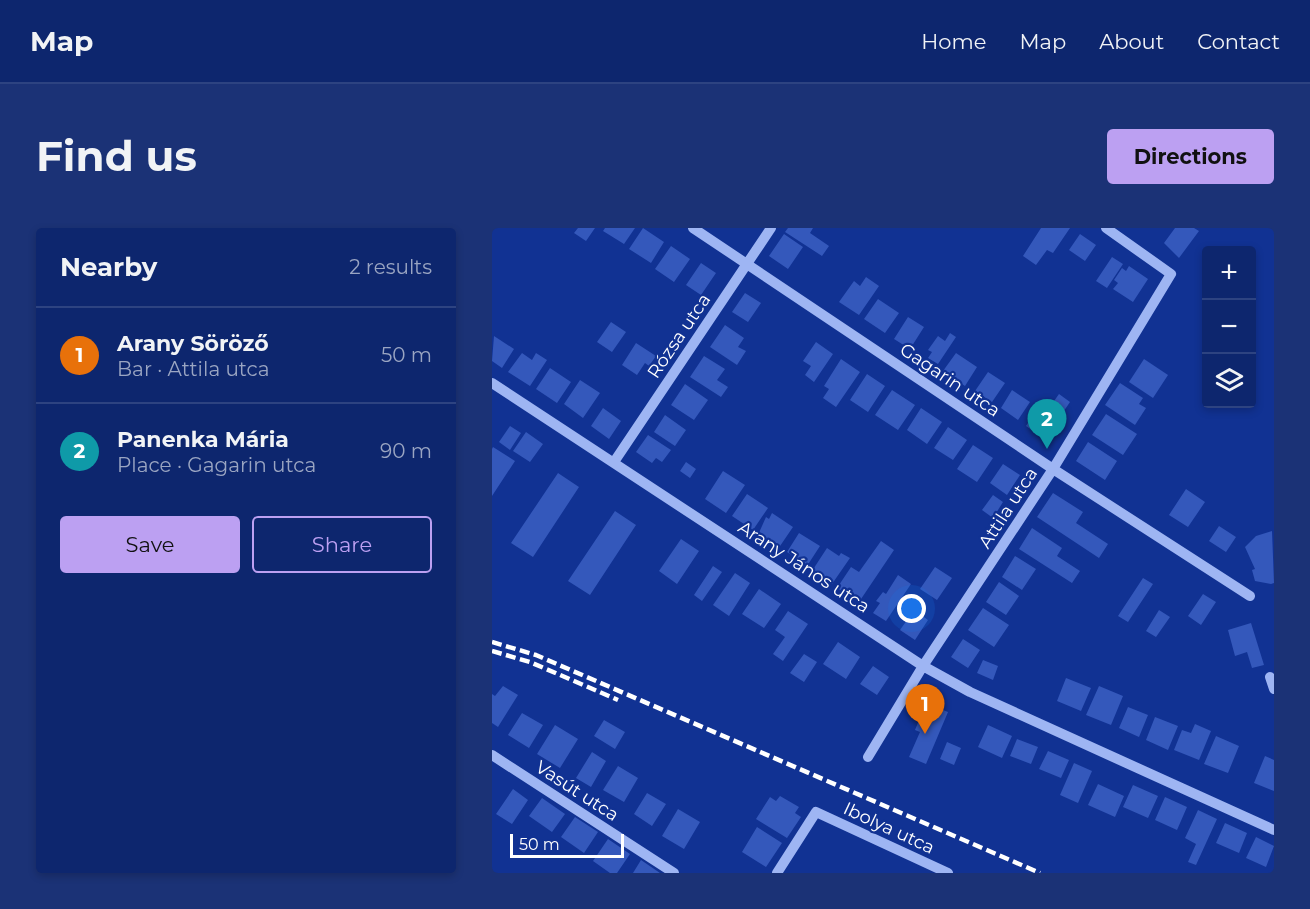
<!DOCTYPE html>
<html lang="en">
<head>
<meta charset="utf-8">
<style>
  body { margin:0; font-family:Montserrat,sans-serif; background:#1b3276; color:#f1f3f6 }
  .controls { position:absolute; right:18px; top:18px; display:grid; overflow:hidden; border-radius:6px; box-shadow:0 3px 9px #0003 }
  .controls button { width:54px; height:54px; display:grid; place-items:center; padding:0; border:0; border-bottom:2px solid #2d4381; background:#0d266e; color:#f1f3f6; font:30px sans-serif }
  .scale { position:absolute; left:18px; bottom:15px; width:114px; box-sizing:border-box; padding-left:6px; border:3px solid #fff; border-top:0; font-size:16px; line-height:21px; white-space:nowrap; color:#fff; -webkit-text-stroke:4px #113293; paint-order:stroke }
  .you { position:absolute; left:420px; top:381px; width:21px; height:21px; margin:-15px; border:4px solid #fff; border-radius:50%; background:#1a73e8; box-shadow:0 0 0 9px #1a73e833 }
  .badge { display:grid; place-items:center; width:39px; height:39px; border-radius:50%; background:#bca0f2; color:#fff; font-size:20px; font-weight:700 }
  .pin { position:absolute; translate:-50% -50px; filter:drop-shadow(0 2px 3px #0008) }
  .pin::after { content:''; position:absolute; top:32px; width:21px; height:18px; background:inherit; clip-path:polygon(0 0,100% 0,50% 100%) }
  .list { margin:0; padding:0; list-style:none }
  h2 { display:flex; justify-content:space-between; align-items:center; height:78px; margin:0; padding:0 24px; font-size:26px }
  h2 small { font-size:20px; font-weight:400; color:#9aa5c2 }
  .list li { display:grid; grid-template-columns:39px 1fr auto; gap:18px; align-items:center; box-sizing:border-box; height:96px; padding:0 24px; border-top:2px solid #2d4381 }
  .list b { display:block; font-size:22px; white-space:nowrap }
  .list p { margin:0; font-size:20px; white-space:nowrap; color:#9aa5c2 }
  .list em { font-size:20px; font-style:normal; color:#9aa5c2 }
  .actions { display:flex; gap:12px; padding:18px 24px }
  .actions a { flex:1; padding:14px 0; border:2px solid #bca0f2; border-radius:6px; text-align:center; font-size:21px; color:#bca0f2 }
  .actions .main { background:#bca0f2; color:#111 }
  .icon { flex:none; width:33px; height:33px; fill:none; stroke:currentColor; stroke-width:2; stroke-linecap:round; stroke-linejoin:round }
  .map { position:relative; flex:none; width:782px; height:645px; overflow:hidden; border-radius:6px }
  header { display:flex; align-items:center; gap:36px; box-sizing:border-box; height:84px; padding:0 30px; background:#0d266e; border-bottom:2px solid #2d4381 }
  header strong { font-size:28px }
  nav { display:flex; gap:33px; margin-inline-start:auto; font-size:21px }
  .intro { display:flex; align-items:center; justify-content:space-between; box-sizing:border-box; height:144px; padding:0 36px }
  h1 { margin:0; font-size:42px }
  .button { padding:15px 27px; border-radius:6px; background:#bca0f2; color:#111; font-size:21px; font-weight:700 }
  main { display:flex; gap:36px; padding:0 36px }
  aside { flex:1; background:#0d266e; border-radius:6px; box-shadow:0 3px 9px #0003 }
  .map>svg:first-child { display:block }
</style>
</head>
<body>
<header>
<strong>Map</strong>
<nav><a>Home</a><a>Map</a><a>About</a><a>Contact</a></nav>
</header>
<div class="intro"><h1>Find us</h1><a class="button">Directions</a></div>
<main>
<aside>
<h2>Nearby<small>2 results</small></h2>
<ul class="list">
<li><span class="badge" style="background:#e8710a">1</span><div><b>Arany Söröző</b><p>Bar · Attila utca</p></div><em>50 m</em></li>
<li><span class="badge" style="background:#0f9aa8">2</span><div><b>Panenka Mária</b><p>Place · Gagarin utca</p></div><em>90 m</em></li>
</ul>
<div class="actions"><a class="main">Save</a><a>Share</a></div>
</aside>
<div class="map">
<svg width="782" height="645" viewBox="0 0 782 645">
  <rect width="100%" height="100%" fill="#113293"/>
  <!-- building -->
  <path fill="#3458bb" d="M86 0H103L94 13 82 5Z
    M113 0H143L132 16 111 3Z
    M151 0 172 14 159 35 137 21Z
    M296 0H321L318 5 337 18 330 28 293 4Z
    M549 0H578L561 25 555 22 544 37 531 28Z
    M683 0H702L707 3 687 30 672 15Z
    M292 6 311 19 296 41 277 28Z
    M588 6 604 17 593 33 577 22Z
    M179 18 198 31 182 54 163 41Z
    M620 29 631 36 615 60 604 53Z
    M209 35 224 45 209 67 194 57Z
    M637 38 656 51 641 74 621 61 626 55 622 52 630 40 634 43Z
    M374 49 387 58 367 87 347 74 362 53 368 58Z
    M253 65 269 75 256 94 240 84Z
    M386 71 407 85 393 105 372 91Z
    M416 89 432 99 418 121 402 111Z
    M119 94 134 104 120 124 105 114Z
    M233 97 252 110 246 119 254 123 245 137 218 119Z
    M458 105 464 109 446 136 436 130 440 124 436 122 446 108 453 113Z
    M2 108 22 121 10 140 0 133Z
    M324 114 341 126 322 154 313 147 319 138 311 133Z
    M144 115 164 128 157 138 153 135 145 147 130 137Z
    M30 125 40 132 44 125 55 132 38 158 16 144Z
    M464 125 485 139 473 158 451 143Z
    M212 128 233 141 225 152 236 159 229 169 198 149Z
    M349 131 368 144 344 179 331 170 337 161 332 158Z
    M652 131 676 147 661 170 637 154Z
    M58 140 79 154 65 175 44 161Z
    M496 144 513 155 500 174 483 163Z
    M375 146 393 158 376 184 358 172Z
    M88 152 108 165 91 190 72 176Z
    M628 155 651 170 647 176 654 180 643 197 613 177Z
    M193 156 216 172 202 192 179 177Z
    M400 162 423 177 406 202 383 187Z
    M520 162 538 174 526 192 509 180Z
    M567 166 578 174 553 211 534 198 547 178 555 183Z
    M111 180 129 193 117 211 99 198Z
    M429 180 450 194 435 216 415 202Z
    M614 186 645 206 631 227 600 207Z
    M173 187 194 202 183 218 162 204Z
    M18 198 29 205 18 222 7 214Z
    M456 199 475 212 461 232 442 220Z
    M34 204 51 216 38 234 21 223Z
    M156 207 179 222 170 234 164 230 160 235 144 224Z
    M596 214 625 233 613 252 584 233Z
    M481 217 501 230 485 254 465 241Z
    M1 219 23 233 0 268V221Z
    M194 234 204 241 198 250 188 243Z
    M511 236 528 247 515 267 498 255Z
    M231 243 253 257 234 285 213 271Z
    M66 245 87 259 41 329 19 315Z
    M694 261 713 274 696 299 677 287Z
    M561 265 591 284 584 295 616 316 607 330 545 289Z
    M255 266 276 280 261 302 240 288Z
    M501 267 511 274 501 290 490 282Z
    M123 283 144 297 98 367 76 353Z
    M280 285 301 299 286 321 266 307 274 289 277 291Z
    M727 298 744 309 734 324 717 313Z
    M540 300 570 320 565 328 588 343 580 355 527 321Z
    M780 303 782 355 779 356 763 353 760 342 763 341 753 319 764 308Z
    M307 305 328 318 315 338 295 324Z
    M189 311 207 323 185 356 167 343Z
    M389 313 402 322 367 374 345 360 359 339 367 344Z
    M335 320 347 328 349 325 358 330 340 356 320 343Z
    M523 328 544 341 530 362 510 349Z
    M221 338 230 344 210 373 202 367Z
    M443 339 460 350 445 372 428 361Z
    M243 345 258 355 237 388 221 377Z
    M406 347 419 356 394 393 381 385 388 375 384 373 391 364 394 366Z
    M651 350 661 356 636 394 626 388Z
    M507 354 527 368 514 387 494 374Z
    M267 361 289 376 272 400 250 386Z
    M711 366 724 374 709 397 696 388Z
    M491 380 517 397 502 419 476 402Z
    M422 382 436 392 423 412 408 402Z
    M667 382 678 389 664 409 654 403Z
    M296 383 316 396 291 433 281 426 293 409 283 402Z
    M759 395 772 437 760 440 755 424 743 428 736 402Z
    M471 411 488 422 476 440 459 429Z
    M346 414 368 429 354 451 331 436Z
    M312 426 325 434 312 454 298 445Z
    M491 432 506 438 501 452 485 445Z
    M381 438 397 449 385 467 368 456Z
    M574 450 599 460 589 483 565 473Z
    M11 458 26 467 6 499 0 495V466L3 468Z
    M607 458 631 468 619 497 594 487Z
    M434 475 456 484 434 536 417 529 428 504 423 502Z
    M636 479 656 487 647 509 627 500Z
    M30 485 51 497 37 520 16 507Z
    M663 489 686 498 676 522 654 512Z
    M112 492 133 504 123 521 102 508Z
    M703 496 719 503 707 532 682 522 690 502 699 505Z
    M63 497 86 511 68 540 45 526Z
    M496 497 520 508 510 530 486 519Z
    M724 508 747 518 736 545 712 536Z
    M525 511 546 519 539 536 518 528Z
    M455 514 469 520 462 537 448 531Z
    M556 523 577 532 569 550 547 541Z
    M100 524 114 533 99 559 84 550Z
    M773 528 782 532V563L762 555Z
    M582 535 600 543 586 575 568 567Z
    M126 538 146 550 132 574 111 562Z
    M606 556 632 568 623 589 596 577Z
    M641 557 666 568 656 590 631 579Z
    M21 561 36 572 20 596 4 586Z
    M155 565 174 576 160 598 142 586Z
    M288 568 307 579 303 585 309 589 295 610 264 591 278 569 284 573Z
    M673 569 695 579 685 602 663 592Z
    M50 570 73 586 60 604 37 588Z
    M186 581 208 594 192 621 170 608Z
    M706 582 725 591 704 637 696 634 704 616 693 610Z
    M83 589 106 604 92 625 69 609Z
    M733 595 755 605 747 625 724 615Z
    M265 599 290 615 274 639 250 624Z
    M764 609 782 618 774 639 754 630Z
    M116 611 138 626 125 645H118L101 633Z
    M149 632 168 645H141Z"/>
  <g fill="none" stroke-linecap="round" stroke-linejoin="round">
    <!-- minor -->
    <path stroke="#9eb5f3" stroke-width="10" d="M201 0 561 241 758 368
      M0 155 431 438 478 464 782 602
      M122 234 279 0
      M778 449 782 461
      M0 527 182 645
      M376 529 431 438 561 241 679 46 614 0
      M285 645 324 584 456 645"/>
    <!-- rail -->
    <path stroke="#fff" stroke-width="4.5" stroke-dasharray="10 4.5" stroke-linecap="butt" d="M0 414 44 427 548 645
      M0 423 38 434 126 472"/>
  </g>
  <g text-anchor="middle" stroke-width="4.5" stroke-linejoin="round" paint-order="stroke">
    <!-- street labels -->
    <g font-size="18" fill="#fff" stroke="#113293">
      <text transform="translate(187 108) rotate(-56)" y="6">Rózsa utca</text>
      <text transform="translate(458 152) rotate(34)" y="6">Gagarin utca</text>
      <text transform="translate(516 280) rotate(-57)" y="6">Attila utca</text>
      <text transform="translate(312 339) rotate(33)" y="6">Arany János utca</text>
      <text transform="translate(85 563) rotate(33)" y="6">Vasút utca</text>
      <text transform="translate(397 600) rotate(25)" y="6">Ibolya utca</text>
    </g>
  </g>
</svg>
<div class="controls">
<button>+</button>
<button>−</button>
<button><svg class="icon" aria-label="layers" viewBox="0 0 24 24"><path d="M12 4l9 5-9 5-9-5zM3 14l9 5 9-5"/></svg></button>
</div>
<div class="scale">50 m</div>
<div class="you"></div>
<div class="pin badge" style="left:433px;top:506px;background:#e8710a">1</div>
<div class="pin badge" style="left:555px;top:221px;background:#0f9aa8">2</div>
</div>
</main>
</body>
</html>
